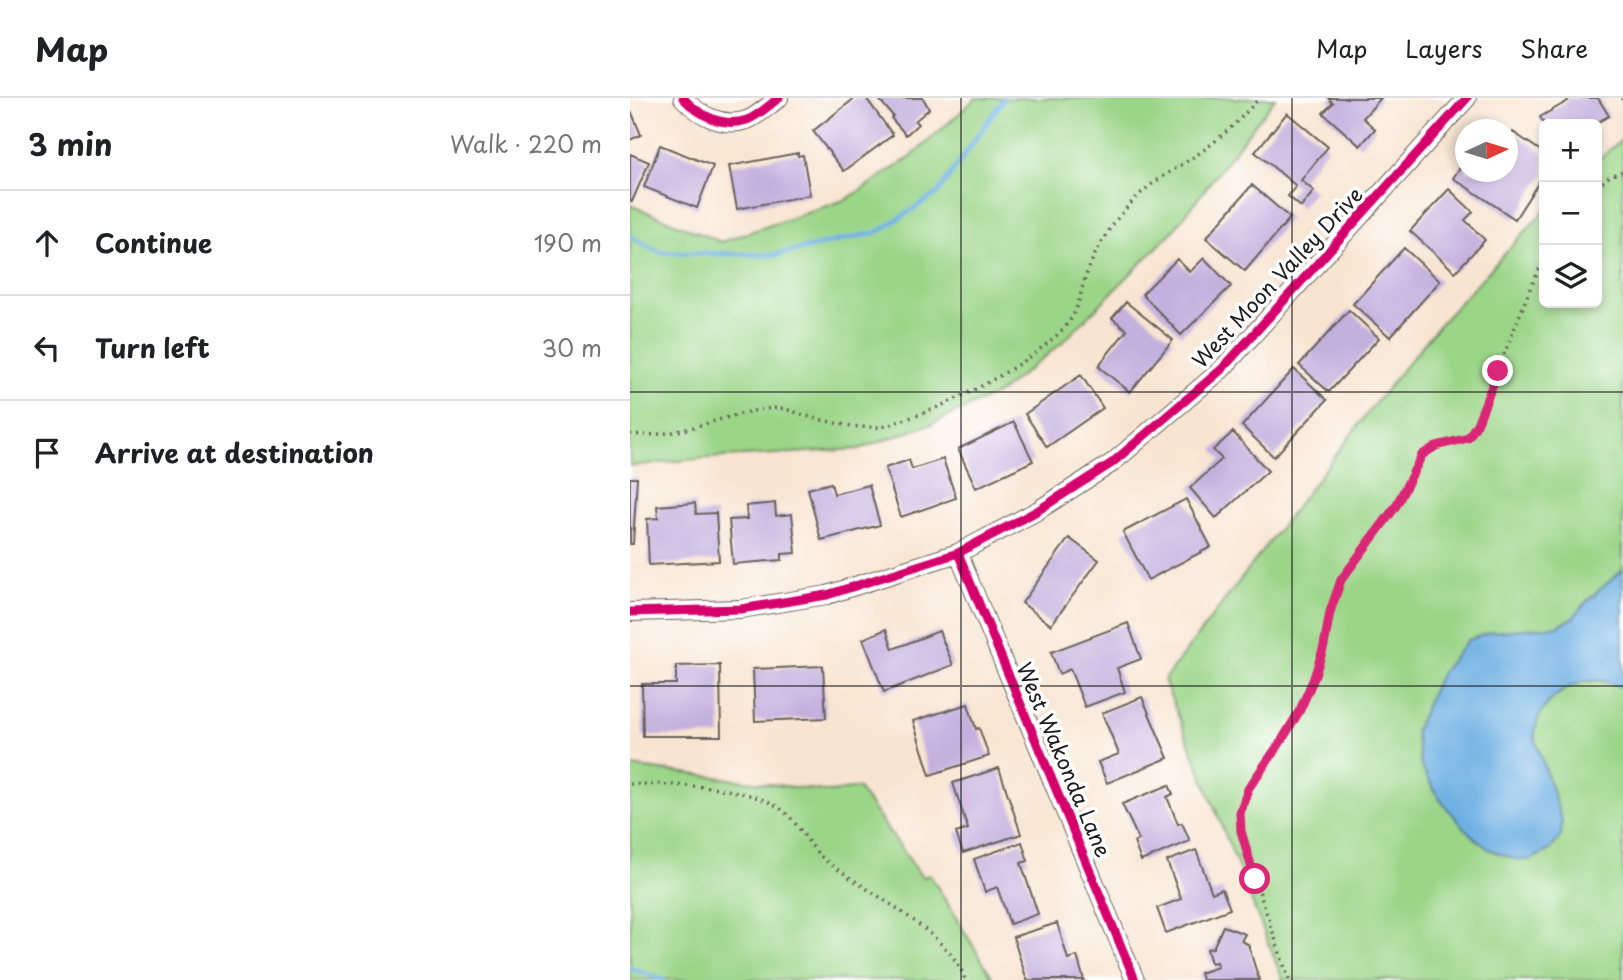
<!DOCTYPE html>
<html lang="en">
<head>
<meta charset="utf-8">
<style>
  body { margin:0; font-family:"Playpen Sans",sans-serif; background:#f2f2f2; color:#202124 }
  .controls { position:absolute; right:21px; top:21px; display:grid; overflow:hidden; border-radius:10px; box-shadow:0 4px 10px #0003 }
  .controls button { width:63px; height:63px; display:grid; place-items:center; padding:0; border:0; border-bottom:2px solid #e0e0e0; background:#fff; color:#202124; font:35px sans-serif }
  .compass { position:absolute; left:825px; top:21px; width:63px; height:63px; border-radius:50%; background:#fff; box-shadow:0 4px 10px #0003; rotate:86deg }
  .stop { position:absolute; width:21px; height:21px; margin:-16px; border:5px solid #db2777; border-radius:50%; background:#fff }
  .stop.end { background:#db2777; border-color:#fff; box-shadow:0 2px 7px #0008 }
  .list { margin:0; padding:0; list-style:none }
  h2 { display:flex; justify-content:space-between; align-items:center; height:91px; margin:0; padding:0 28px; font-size:30px }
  h2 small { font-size:23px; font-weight:400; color:#757577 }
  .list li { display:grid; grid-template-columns:46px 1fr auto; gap:21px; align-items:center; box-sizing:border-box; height:105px; padding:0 28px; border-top:2px solid #e0e0e0 }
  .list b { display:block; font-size:26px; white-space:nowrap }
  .list em { font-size:23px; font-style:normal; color:#757577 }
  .icon { flex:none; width:38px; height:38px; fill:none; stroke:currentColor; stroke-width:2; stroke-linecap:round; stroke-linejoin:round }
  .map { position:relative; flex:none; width:993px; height:882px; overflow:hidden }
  header { display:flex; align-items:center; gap:42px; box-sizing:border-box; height:98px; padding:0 35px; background:#fff; border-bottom:2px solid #e0e0e0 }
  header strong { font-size:33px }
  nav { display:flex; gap:38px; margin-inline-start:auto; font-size:24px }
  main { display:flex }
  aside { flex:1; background:#fff }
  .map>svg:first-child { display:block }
</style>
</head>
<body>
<header>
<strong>Map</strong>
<nav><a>Map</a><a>Layers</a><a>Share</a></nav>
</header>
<main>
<aside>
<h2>3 min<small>Walk · 220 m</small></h2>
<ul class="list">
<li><svg class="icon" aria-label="ahead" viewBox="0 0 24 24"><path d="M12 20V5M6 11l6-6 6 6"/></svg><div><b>Continue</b></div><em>190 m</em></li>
<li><svg class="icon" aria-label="left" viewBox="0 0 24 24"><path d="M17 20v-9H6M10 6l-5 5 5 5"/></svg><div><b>Turn left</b></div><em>30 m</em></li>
<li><svg class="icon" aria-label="arrive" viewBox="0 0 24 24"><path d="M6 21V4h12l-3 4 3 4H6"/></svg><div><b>Arrive at destination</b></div></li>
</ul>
</aside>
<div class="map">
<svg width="993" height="882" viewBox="0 0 993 882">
  <rect width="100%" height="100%" fill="#fff"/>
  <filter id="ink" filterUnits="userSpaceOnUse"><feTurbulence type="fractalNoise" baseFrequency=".0143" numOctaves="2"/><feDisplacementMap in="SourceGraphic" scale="14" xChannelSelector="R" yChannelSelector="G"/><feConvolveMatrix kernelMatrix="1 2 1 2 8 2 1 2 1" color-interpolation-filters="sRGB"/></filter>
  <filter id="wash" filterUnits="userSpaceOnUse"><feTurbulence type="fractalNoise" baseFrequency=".00686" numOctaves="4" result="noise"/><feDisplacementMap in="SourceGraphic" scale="28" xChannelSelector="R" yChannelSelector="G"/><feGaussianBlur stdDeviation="1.57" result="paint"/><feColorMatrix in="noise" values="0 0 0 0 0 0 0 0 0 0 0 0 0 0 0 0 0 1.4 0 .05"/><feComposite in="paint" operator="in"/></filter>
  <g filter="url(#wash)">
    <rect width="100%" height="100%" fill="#f8e5d1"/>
    <!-- green -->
    <path fill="#9bd588" stroke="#5c7852" stroke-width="2" d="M346 0H645L543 133 432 245 369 295 301 326 229 351 78 360 0 368V107L91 144 217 101 282 58Z
      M993 40V882H653L534 582 746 304 809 227 914 113V205H967V63Z
      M0 668 201 694 228 690 292 779 300 777 364 882H0Z"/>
    <!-- water -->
    <path fill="#6eb0e3" stroke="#456680" stroke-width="2" d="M993 471V590C983 586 972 581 961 583 933 586 903 611 905 640L932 723 931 738 920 752 900 762 884 761 858 751 839 735 810 702 791 668 785 633 810 576 838 542 861 534 927 528 942 521 955 505Z"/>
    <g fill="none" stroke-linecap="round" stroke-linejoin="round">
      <!-- stream -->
      <path stroke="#6eb0e3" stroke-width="5" d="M0 138 29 154 145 157 248 134 308 95 374 0
        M0 870 33 882"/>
    </g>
    <g id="blocks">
      <!-- building -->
      <path fill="#c4b0de" d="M225 0H236L263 37 214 73 183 33Z
        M248 0H293L299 11 285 23 288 26 276 37 261 20 263 18Z
        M698 0H751L733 20 745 31 730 48 693 15 703 5Z
        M936 0H968L979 18 964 26H914L910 19 938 3Z
        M2 15 11 37 0 42V16Z
        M657 15 698 49 671 82 684 93 671 109 658 98 666 88 625 54Z
        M883 34 914 55V76L885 121 823 80 836 61V74H878V43Z
        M30 47 83 68 67 110 14 89Z
        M168 55V58L173 57 180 97 107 111 99 68Z
        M0 56 19 64 2 104 0 103Z
        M622 87 660 120 615 173 576 140Z
        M819 91 843 114 835 122 855 142 825 174 780 133Z
        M774 150 810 183 760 239 723 206Z
        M574 160 601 188 551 237 512 196 547 161 560 174Z
        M496 204 543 242 500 294 468 268 497 232 482 220Z
        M719 212 749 240 699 294 669 267Z
        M664 271 697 302 644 359 612 328Z
        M451 277 473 310 417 349 395 316Z
        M384 324 403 363 346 390 328 351Z
        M603 334 638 373 586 420 560 390 592 361 583 352Z
        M313 361 326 400 271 419 255 370 279 362 282 371Z
        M0 380H7L3 446H0Z
        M201 385 204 396 239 387 250 427 191 442 178 391Z
        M556 401 581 449 518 482 493 434Z
        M65 405 66 416 86 415 89 463 19 467 17 421 28 420 27 408Z
        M145 405 146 418 162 416 166 455 152 456V462L103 466 99 422 117 421 116 408Z
        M439 440 469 462 421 527 392 505Z
        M498 525 511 561 487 570 495 594 455 609 440 571 429 576 421 554Z
        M256 531 263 551 309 533 323 567 254 594 233 541Z
        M90 567 91 638H13L12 586H46V568Z
        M193 568 196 620 125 623 123 571Z
        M512 599 538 660 477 685 468 664 489 656 472 615Z
        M338 606 346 631 349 630 359 658 300 677 283 623Z
        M369 670 391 736 333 755 326 735 338 731 323 685Z
        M539 687 543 696 537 699 548 726 552 725 560 743 511 763 504 744 509 742 492 706Z
        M392 744 398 763 391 765 408 816 380 826 367 789 355 794 344 761Z
        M566 752 582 795 592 791 600 811 536 835 527 810 551 801 537 763Z
        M427 825 438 861 447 858 454 882H397L383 839Z
        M593 828 615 836 611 843 618 846 629 882H572L570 875 588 869 586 864 581 865 577 851 583 850Z"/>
    </g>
  </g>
  <g filter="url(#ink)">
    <use href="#blocks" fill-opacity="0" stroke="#69625b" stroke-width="2"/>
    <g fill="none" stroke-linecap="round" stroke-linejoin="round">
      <!-- street casing -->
      <g stroke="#69625b" stroke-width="20">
        <path id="street" d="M53 0C69 17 92 30 117 22 128 18 139 7 149 0
          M328 455 505 882
          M0 514 111 511 197 497 328 455 407 413 482 365 592 271 837 0"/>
      </g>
      <!-- path -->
      <path stroke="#69625b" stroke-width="3.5" stroke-dasharray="2 5" stroke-linecap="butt" d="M992 0 993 3
        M967 89 980 78 993 73
        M0 336C51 342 96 313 146 310 156 310 167 315 177 318 200 324 225 331 250 329 256 329 264 325 270 323 320 308 399 267 435 229 449 213 450 194 457 175 466 150 483 123 502 104 522 82 547 71 571 54 592 39 612 20 629 0
        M0 686C43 687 110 686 148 709 168 722 177 747 194 761 232 792 322 835 335 882
        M659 882 625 781 612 733 610 715 618 691 652 642 670 612 684 580 694 548 700 514 711 482 766 409 792 357 806 348 838 340 847 325 900 191 914 161"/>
      <!-- street -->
      <use href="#street" stroke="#fff" stroke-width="18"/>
      <!-- cycleway casing -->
      <g stroke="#fff" stroke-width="13">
        <path id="cycleway" d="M53 0C69 17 92 30 117 22 128 18 139 7 149 0
          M328 455 505 882
          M0 514 111 511 197 497 328 455 407 413 482 365 592 271 837 0"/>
      </g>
      <!-- cycleway -->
      <use href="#cycleway" stroke="#d6006c" stroke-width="9"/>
    </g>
  </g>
  <g fill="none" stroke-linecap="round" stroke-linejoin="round" filter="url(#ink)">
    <!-- route -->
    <path stroke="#db2777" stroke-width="9" d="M625 781 611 733 610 715 618 691 652 642 670 612 684 580 694 548 700 514 711 482 766 408 792 357 806 348 838 340 847 326 868 273"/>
  </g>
  <!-- grid -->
  <path fill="none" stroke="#1c1c1c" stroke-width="2" stroke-opacity="0.55" d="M331 0V882M662 0V882M0 294H993M0 588H993"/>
  <g text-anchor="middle" stroke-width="7" stroke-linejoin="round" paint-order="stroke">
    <!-- street labels -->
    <g font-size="21" fill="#1c1c1c" stroke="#fff">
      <text transform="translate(648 180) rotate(-47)" y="7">West Moon Valley Drive</text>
      <text transform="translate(433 662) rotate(67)" y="7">West Wakonda Lane</text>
    </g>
  </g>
</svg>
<div class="controls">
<button>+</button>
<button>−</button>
<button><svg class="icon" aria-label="layers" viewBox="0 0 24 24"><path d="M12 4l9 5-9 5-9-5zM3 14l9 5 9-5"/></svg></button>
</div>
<svg class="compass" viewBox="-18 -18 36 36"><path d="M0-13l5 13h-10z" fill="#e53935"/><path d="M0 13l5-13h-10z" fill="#757577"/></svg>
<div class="stop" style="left:625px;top:781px"></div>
<div class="stop end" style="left:868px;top:273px"></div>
</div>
</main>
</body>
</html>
